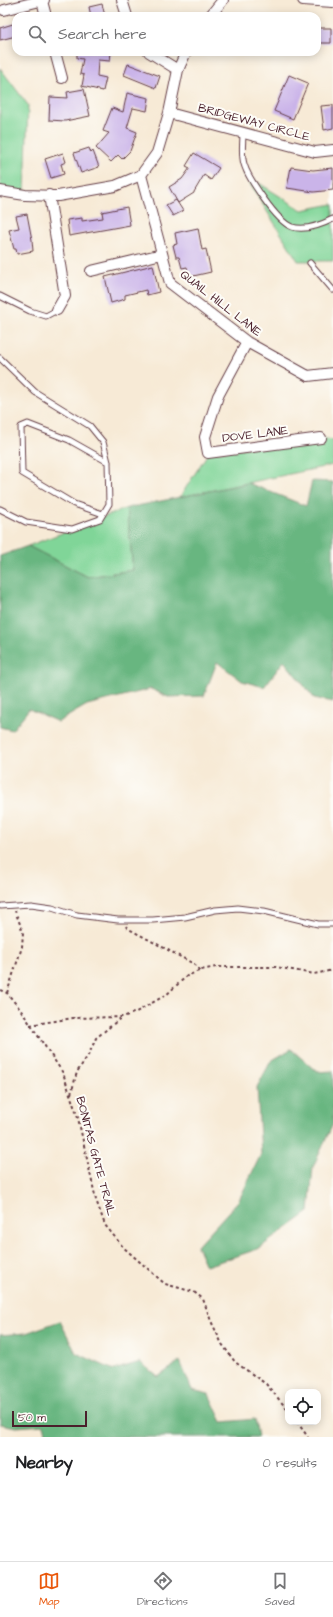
<!DOCTYPE html>
<html lang="en">
<head>
<meta charset="utf-8">
<style>
  body { margin:0; font-family:"Architects Daughter",sans-serif; background:#f6f6f6; color:#202124 }
  .controls { position:absolute; right:12px; bottom:12px; display:grid; overflow:hidden; border-radius:8px; box-shadow:0 2px 10px #0003 }
  .controls button { width:36px; height:36px; display:grid; place-items:center; padding:0; border:0; border-bottom:1px solid #e0e0e0; background:#fff; color:#202124; font:20px sans-serif }
  .scale { position:absolute; left:12px; bottom:10px; width:75px; box-sizing:border-box; padding-left:4px; border:2px solid #4a1f2b; border-top:0; font-size:11px; line-height:14px; white-space:nowrap; color:#4a1f2b; -webkit-text-stroke:3px #fdfcf7; paint-order:stroke }
  .list { margin:0; padding:0; list-style:none }
  h2 { display:flex; justify-content:space-between; align-items:center; height:52px; margin:0; padding:0 16px; font-size:17px }
  h2 small { font-size:13px; font-weight:400; color:#757577 }
  .icon { flex:none; width:22px; height:22px; fill:none; stroke:currentColor; stroke-width:2; stroke-linecap:round; stroke-linejoin:round }
  .map { position:relative; flex:none; width:333px; height:1437px; overflow:hidden }
  .search { position:absolute; background:#fff; box-shadow:0 2px 10px #0003; left:12px; right:12px; top:12px; height:44px; display:flex; align-items:center; gap:10px; box-sizing:border-box; padding:0 14px; border-radius:12px; color:#757577; font-size:15px }
  .sheet { height:124px; background:#fff }
  nav { display:flex; justify-content:space-around; align-items:center; box-sizing:border-box; height:56px; border-top:1px solid #e0e0e0; background:#fff; font-size:11px; color:#757577 }
  nav a { display:grid; justify-items:center; gap:2px }
  nav .on { color:#ea580c }
  .map>svg:first-child { display:block }
</style>
</head>
<body>
<div class="map">
<svg width="333" height="1437" viewBox="0 0 333 1437">
  <rect width="100%" height="100%" fill="#fdfcf7"/>
  <filter id="ink" filterUnits="userSpaceOnUse"><feTurbulence type="fractalNoise" baseFrequency=".025" numOctaves="2"/><feDisplacementMap in="SourceGraphic" scale="8" xChannelSelector="R" yChannelSelector="G"/><feConvolveMatrix kernelMatrix="1 2 1 2 8 2 1 2 1" color-interpolation-filters="sRGB"/></filter>
  <filter id="wash" filterUnits="userSpaceOnUse"><feTurbulence type="fractalNoise" baseFrequency=".012" numOctaves="4" result="noise"/><feDisplacementMap in="SourceGraphic" scale="16" xChannelSelector="R" yChannelSelector="G"/><feGaussianBlur stdDeviation="0.9" result="paint"/><feColorMatrix in="noise" values="0 0 0 0 0 0 0 0 0 0 0 0 0 0 0 0 0 1.4 0 .05"/><feComposite in="paint" operator="in"/></filter>
  <g filter="url(#wash)">
    <rect width="100%" height="100%" fill="#f7ead6"/>
    <!-- green -->
    <path fill="#80d598" stroke="#657a62" d="M0 68 28 105 25 195 0 191Z
      M243 173 302 210 333 204V261H298Z
      M321 438 333 440V465L180 497 208 453Z
      M127 508 133 570 88 577 28 546Z"/>
    <!-- forest -->
    <path fill="#68b680" stroke="#596a56" d="M312 481 333 482V702L314 698 284 661 264 687 242 681 217 662 204 696 168 697 151 689 87 705 58 722 29 709 12 730 0 727V556L28 546 88 577 133 570 127 508 248 483 306 506Z
      M291 1049 317 1072 333 1071V1124L313 1167 309 1212 258 1249 206 1266 197 1246 239 1200 261 1154 257 1087 271 1061Z
      M60 1321 76 1353 114 1370 140 1362 158 1377 180 1361 192 1390 209 1394 222 1422 255 1419 258 1437H47L44 1425 16 1427 0 1424V1335L26 1333Z"/>
    <g id="blocks">
      <!-- building -->
      <path fill="#cab4e9" d="M102 4 105 16H91L89 7Z
        M16 23V36L0 40V28Z
        M317 28H331V43H317Z
        M77 52H111L110 61 98 60 97 76 106 78 103 91 82 86 84 75 80 74 83 59 77 58Z
        M128 64 160 76 156 88 124 75Z
        M289 75 308 83 293 119 274 111Z
        M84 89 90 116 65 121 49 120 50 97 68 98 67 92Z
        M127 93 149 98 147 111 133 108 127 128 137 132 130 151 122 159 118 155 111 162 96 148 109 133 103 131 112 108 123 112Z
        M333 105V128L324 130 321 106Z
        M89 148 91 153 93 151 99 167 81 173 74 153Z
        M63 153 66 162 61 164 64 174 51 178 45 159Z
        M194 153 219 168 211 180 204 175 194 192V193L178 203 169 187 182 179 190 168 186 166Z
        M291 167 313 170 333 168V190L314 192 287 188Z
        M176 200 183 211 173 216 166 205Z
        M127 207 130 225 69 236 67 220 82 218V221L103 218 102 212Z
        M27 214 32 240 33 251 17 254 16 249H14L9 230 19 228 16 216Z
        M198 228 202 250 206 249 211 272 189 277 187 267 182 268 179 257H176L173 245 177 244 175 233Z
        M153 265 159 292 147 295 146 290 125 295V299L111 303 105 277Z"/>
    </g>
  </g>
  <g filter="url(#ink)">
    <use href="#blocks" fill-opacity="0" stroke="#643d45" stroke-width="1"/>
    <g fill="none" stroke-linecap="round" stroke-linejoin="round">
      <!-- lane casing -->
      <g stroke="#643d45" stroke-width="7">
        <path id="lane" d="M243 133C243 143 241 154 244 164 248 178 277 222 292 227 305 231 321 225 333 219
          M310 263 333 290
          M0 296 30 311 46 316 57 310
          M0 358 35 392 90 426 103 442 108 462 109 504 100 519 72 529 26 522 0 509
          M103 514 74 504 22 473 21 427 28 424 69 440 108 462
          M0 906 31 904 52 907 77 915 118 920H153L185 917 215 910 238 908 264 911 318 924H333"/>
      </g>
      <!-- street casing -->
      <g stroke="#643d45" stroke-width="12">
        <path id="street" d="M122 0 127 16
          M303 0 333 2
          M42 1 46 16
          M4 10 44 0
          M210 16 223 0
          M55 52 62 78
          M149 52 178 70
          M169 113 315 152 333 150
          M141 175 170 283 247 342 308 376 333 373
          M0 191 25 195 58 196 115 186 141 175 157 153 169 113 178 70 186 52
          M49 195 65 296 57 310
          M91 271 162 254
          M247 342 218 396 205 437 208 453 321 438"/>
      </g>
      <!-- path -->
      <path stroke="#643d45" stroke-width="2" stroke-dasharray="3 3" stroke-linecap="butt" d="M126 926 127 928 194 964 200 971
        M0 990 7 993 20 1009 63 1073 78 1118 96 1200 105 1225 123 1247 165 1284 194 1292 203 1299 211 1321 222 1344 235 1362 266 1384 288 1410
        M7 993 22 947 23 932 15 911
        M30 1025 73 1018 123 1017 136 1012 166 995 187 976 201 970 216 967H276L314 974 333 970
        M71 1094 77 1072 89 1054 96 1038 122 1017
        M297 1422 308 1437"/>
      <!-- lane -->
      <use href="#lane" stroke="#fff" stroke-width="5"/>
      <!-- street -->
      <use href="#street" stroke="#fff" stroke-width="10"/>
    </g>
  </g>
  <g text-anchor="middle" stroke-width="4" stroke-linejoin="round" paint-order="stroke">
    <!-- street labels -->
    <g font-size="12" fill="#4a1f2b" stroke="#fdfcf7">
      <text transform="translate(254 122) rotate(15)" y="4">BRIDGEWAY CIRCLE</text>
      <text transform="translate(221 303) rotate(38)" y="4">QUAIL HILL LANE</text>
      <text transform="translate(255 434) rotate(-7)" y="4">DOVE LANE</text>
      <text transform="translate(96 1156) rotate(75)" y="4">BONITAS GATE TRAIL</text>
    </g>
  </g>
</svg>
<div class="controls">
<button><svg class="icon" aria-label="locate" viewBox="0 0 24 24"><circle cx="12" cy="12" r="6"/><path d="M12 2v4M12 18v4M2 12h4M18 12h4"/></svg></button>
</div>
<div class="scale">50 m</div>
<div class="search"><svg class="icon" aria-label="search" viewBox="0 0 24 24"><circle cx="10" cy="10" r="6"/><path d="M15 15l6 6"/></svg>Search here</div>
</div>
<section class="sheet">
<h2>Nearby<small>0 results</small></h2>
<ul class="list">
</ul>
</section>
<nav>
<a class="on"><svg class="icon" aria-label="map" viewBox="0 0 24 24"><path d="M3 6l6-2 6 2 6-2v14l-6 2-6-2-6 2zM9 4v14M15 6v14"/></svg>Map</a>
<a><svg class="icon" aria-label="directions" viewBox="0 0 24 24"><path d="M12 3l9 9-9 9-9-9zM9 14v-3h6M13 9l2 2-2 2"/></svg>Directions</a>
<a><svg class="icon" aria-label="saved" viewBox="0 0 24 24"><path d="M7 4h10v16l-5-4-5 4z"/></svg>Saved</a>
</nav>
</body>
</html>
